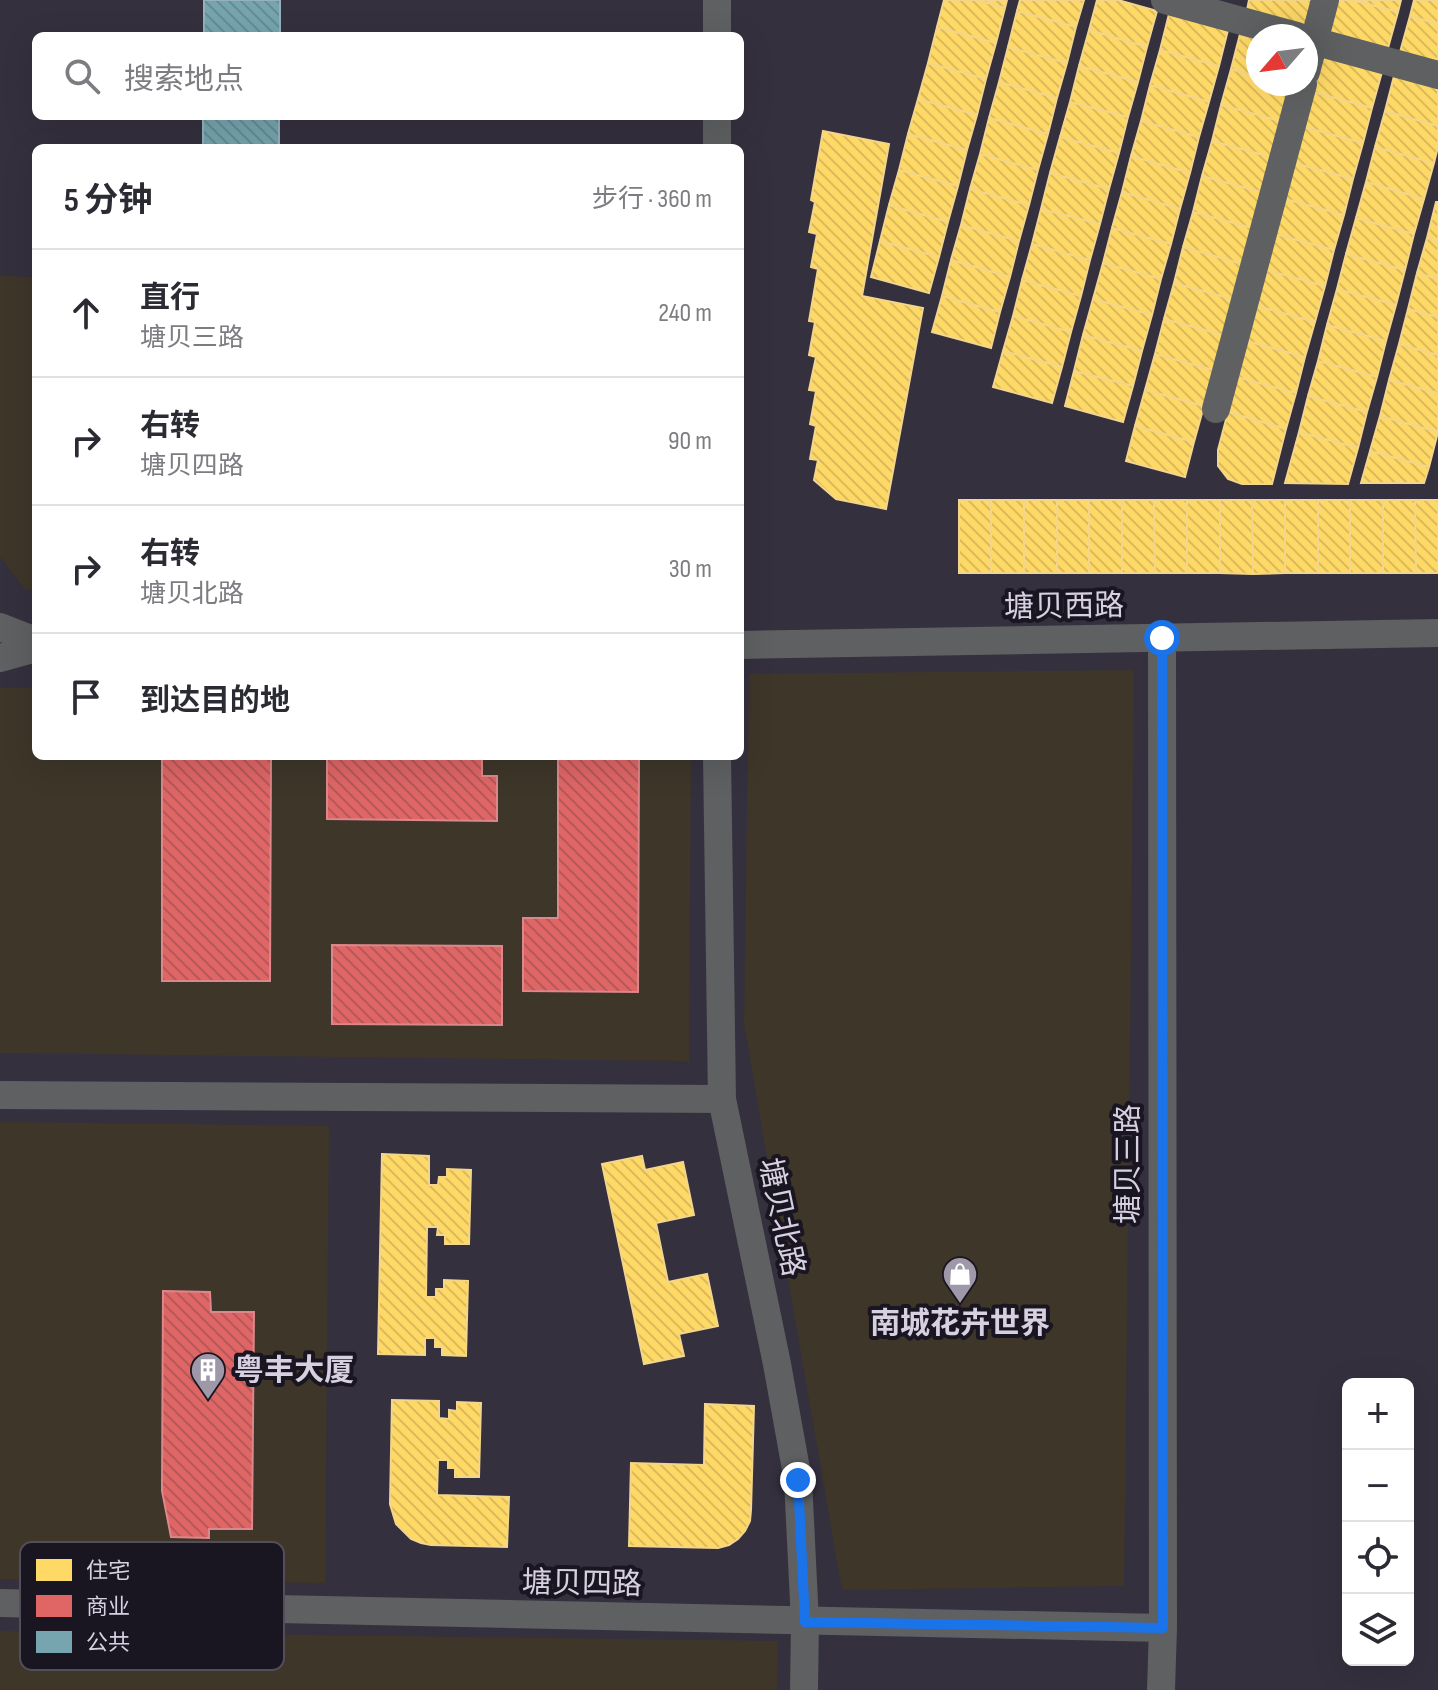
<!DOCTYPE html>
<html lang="zh">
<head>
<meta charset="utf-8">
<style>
  body { margin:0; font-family:"Sofia Sans Condensed","Noto Sans SC",sans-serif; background:#f7f7f7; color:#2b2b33 }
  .controls { position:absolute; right:24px; bottom:24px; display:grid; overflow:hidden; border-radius:12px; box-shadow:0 8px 32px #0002 }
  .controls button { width:72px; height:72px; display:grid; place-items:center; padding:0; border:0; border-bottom:2px solid #e1e1e2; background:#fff; color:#2b2b33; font:40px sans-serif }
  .compass { position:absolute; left:1246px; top:24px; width:72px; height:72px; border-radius:50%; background:#fff; box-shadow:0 8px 32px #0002; rotate:242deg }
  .stop { position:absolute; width:24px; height:24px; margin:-18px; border:6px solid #1a73e8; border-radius:50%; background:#fff }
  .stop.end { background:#1a73e8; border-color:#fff; box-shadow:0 2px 8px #0008 }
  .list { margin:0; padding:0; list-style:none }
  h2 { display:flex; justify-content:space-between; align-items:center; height:104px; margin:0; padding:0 32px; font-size:34px }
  h2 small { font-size:26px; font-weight:400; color:#7c7c81 }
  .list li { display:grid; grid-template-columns:52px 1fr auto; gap:24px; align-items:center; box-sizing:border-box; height:128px; padding:0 32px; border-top:2px solid #e1e1e2 }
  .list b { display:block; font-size:30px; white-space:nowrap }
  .list p { margin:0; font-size:26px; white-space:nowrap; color:#7c7c81 }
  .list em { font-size:26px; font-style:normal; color:#7c7c81 }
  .icon { flex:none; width:44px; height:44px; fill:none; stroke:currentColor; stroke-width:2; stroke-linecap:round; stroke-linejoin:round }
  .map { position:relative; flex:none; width:1438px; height:1690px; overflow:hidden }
  .search { position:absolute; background:#fff; box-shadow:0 8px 32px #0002; left:32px; top:32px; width:712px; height:88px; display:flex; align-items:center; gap:20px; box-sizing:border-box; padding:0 28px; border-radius:12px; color:#7c7c81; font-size:30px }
  .panel { position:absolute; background:#fff; box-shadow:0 8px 32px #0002; left:32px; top:144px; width:712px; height:616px; border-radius:12px }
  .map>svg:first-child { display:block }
</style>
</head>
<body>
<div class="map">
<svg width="1438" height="1690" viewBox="0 0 1438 1690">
  <defs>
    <pattern id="homes-back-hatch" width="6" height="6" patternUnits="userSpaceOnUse" patternTransform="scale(2)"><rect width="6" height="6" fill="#ffd966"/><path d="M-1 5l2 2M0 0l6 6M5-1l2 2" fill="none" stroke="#d9ba5f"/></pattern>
    <pattern id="shops-back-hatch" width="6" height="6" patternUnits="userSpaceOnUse" patternTransform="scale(2)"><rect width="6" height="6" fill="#e06666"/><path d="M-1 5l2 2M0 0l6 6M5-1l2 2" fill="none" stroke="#b05a5c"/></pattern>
    <pattern id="public-back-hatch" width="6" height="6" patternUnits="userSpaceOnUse" patternTransform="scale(2)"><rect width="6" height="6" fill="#76a5af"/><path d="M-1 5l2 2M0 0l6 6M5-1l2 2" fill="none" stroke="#688b94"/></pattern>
  </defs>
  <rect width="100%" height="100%" fill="#35303e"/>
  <!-- commercial -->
  <path fill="#3e3629" d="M0 276 36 277V589H25L0 557Z
    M1134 670 1124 1586 842 1590 744 1024 749 674Z
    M0 688H36V756H691L689 1061 0 1053Z
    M0 1122 329 1126 325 1583 0 1579Z
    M0 1631 778 1641 777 1690H0Z"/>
  <!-- homes -->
  <path fill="url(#homes-back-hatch)" stroke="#f3d68b" stroke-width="2" d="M944 0H977L1005 8 996 43 937 27Z
    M977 0H1007L1005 8Z
    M1020 0H1084L1076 27 1017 11Z
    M1097 0H1118L1157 11 1147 47 1089 30Z
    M1249 0H1312L1306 26 1247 10Z
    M1338 0H1352L1398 12 1388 48 1330 32Z
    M1352 0H1401L1398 12Z
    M1414 0H1438V24L1410 16Z
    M1017 11 1076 27 1067 63 1008 47Z
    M1169 14 1228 30 1219 66 1160 50Z
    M1410 16 1438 24V62L1400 52Z
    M937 27 996 43 986 79 928 63Z
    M1089 30 1147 47 1138 82 1079 66Z
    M1240 34 1258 39V77L1231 69Z
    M1008 47 1067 63 1057 98 999 82Z
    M1160 50 1219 66 1209 102 1150 85Z
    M1323 56 1382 72 1372 108 1313 92Z
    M928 63 986 79 977 115 918 99Z
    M1079 66 1138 82 1128 117 1070 102Z
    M1231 69 1258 77V84L1290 85 1280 121 1221 105Z
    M1394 76 1438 88V126L1385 111Z
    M999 82 1057 98 1048 134 989 118Z
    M1150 85 1209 102 1199 137 1141 121Z
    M1313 92 1372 108 1363 143 1304 127Z
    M918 99 977 115 967 150 908 134Z
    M1070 102 1128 117 1119 153 1060 137Z
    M1221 105 1280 121 1271 157 1212 141Z
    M1385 111 1438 126V147L1434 163 1375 147Z
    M989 118 1048 134 1038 170 980 154Z
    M1141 121 1199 137 1190 173 1131 156Z
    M1304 127 1363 143 1353 179 1294 163Z
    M823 131 889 144 862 296 923 308 886 509 836 499 814 480 818 460 810 459 816 426 810 424 816 391 809 390 816 357 809 355 815 322 809 321 818 269 811 267 817 234 809 232 815 202 811 200Z
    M908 134 967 150 958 186 899 170Z
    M1060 137 1119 153 1109 189 1050 173Z
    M1212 141 1271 157 1261 192 1202 176Z
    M1375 147 1434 163 1424 199 1366 182Z
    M980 154 1038 170 1029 205 970 189Z
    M1131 156 1190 173 1180 209 1122 192Z
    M1294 163 1353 179 1344 215 1285 199Z
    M899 170 958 186 948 222 889 205Z
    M1050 173 1109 189 1100 224 1041 209Z
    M1202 176 1261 192 1252 228 1193 212Z
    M1366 182 1424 199 1414 234 1356 218Z
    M970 189 1029 205 1019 241 961 225Z
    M1122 192 1180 209 1171 244 1112 228Z
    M1285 199 1344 215 1334 250 1275 234Z
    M1436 202H1438V241L1427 238Z
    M889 205 948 222 939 257 880 241Z
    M1041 209 1100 224 1090 260 1032 244Z
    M1193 212 1252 228 1242 264 1183 247Z
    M1356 218 1414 234 1405 270 1346 254Z
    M961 225 1019 241 1010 277 951 260Z
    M1112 228 1171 244 1161 279 1103 263Z
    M1275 234 1334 250 1325 286 1266 270Z
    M1427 238 1438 241V279L1417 273Z
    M880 241 939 257 929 293 871 277Z
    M1032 244 1090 260 1081 296 1022 280Z
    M1183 247 1242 264 1232 299 1174 283Z
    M1346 254 1405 270 1396 305 1337 289Z
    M951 260 1010 277 1000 312 942 296Z
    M1103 263 1161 279 1152 315 1093 299Z
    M1266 270 1325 286 1315 322 1257 306Z
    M1417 273 1438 279V317L1408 309Z
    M1022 280 1081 296 1071 332 1013 316Z
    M1174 283 1232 299 1223 335 1164 319Z
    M1337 289 1396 305 1386 341 1327 325Z
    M942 296 1000 312 991 348 932 332Z
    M1093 299 1152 315 1142 351 1083 335Z
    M1257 306 1315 322 1305 357 1247 341Z
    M1408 309 1438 317V355L1399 344Z
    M1013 316 1071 332 1062 367 1003 351Z
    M1164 319 1223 335 1213 370 1155 354Z
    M1327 325 1386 341 1377 377 1318 361Z
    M1083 335 1142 351 1133 386 1074 371Z
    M1247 341 1305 357 1296 393 1237 377Z
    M1399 344 1438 355V393L1389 380Z
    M1003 351 1062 367 1052 403 993 387Z
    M1155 354 1213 370 1204 406 1145 390Z
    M1318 361 1377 377 1367 412 1308 396Z
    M1074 371 1133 386 1123 422 1065 406Z
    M1237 377 1296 393 1286 429 1228 412Z
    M1389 380 1438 393V432L1380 416Z
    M1145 390 1204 406 1194 442 1135 426Z
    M1308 396 1367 412 1358 448 1299 432Z
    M1228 412 1286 429 1272 484H1242L1228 479 1218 466V450Z
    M1380 416 1438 432 1429 467 1370 451Z
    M1135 426 1194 442 1185 477 1126 461Z
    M1299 432 1358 448 1348 484 1285 483Z
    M1370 451 1429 467 1424 483H1361Z
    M959 500H991V573H959Z
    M991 500H1024V573H991Z
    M1024 500H1057V573H1024Z
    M1057 500H1089V573H1057Z
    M1089 500H1122V573H1089Z
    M1122 500H1154L1155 573H1122Z
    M1154 500H1187V573H1155Z
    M1187 500H1220V573H1187Z
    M1220 500H1252L1253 574 1220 573Z
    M1252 500H1285V573L1253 574Z
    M1285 500H1318V573H1285Z
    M1318 500H1350V573H1318Z
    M1350 500H1383V573H1350Z
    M1383 500H1415L1416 573H1383Z
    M1415 500H1438V573H1416Z
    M382 1154 429 1156V1185H438L439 1177H447V1169L471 1170 469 1244H445V1235H437L438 1227H427L426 1297H436V1289H444V1280L468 1281 466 1356 442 1355V1347H435V1338H425V1355L378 1354Z
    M642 1156 645 1170 683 1162 694 1215 656 1223 668 1282 707 1274 718 1326 679 1334 684 1356 644 1364 602 1164Z
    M392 1400 439 1401V1418L449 1419V1410L457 1411V1402L481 1403 479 1477H455V1468H448V1460H438L437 1495 509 1497 507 1547 431 1545 421 1543 411 1539 396 1524 390 1504Z
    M705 1404 754 1406 751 1510 750 1521 745 1531 738 1539 729 1545 718 1548 629 1546 631 1463 704 1465Z"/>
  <!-- shops -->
  <path fill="url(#shops-back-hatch)" stroke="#dd868b" stroke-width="2" d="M162 756H271L270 981H162Z
    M327 756H482V776H497V821L327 819Z
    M558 756H639L638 992 523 991V918H558Z
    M332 945 502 946V1025L332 1024Z
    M163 1291 210 1292 211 1312H254L252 1529H209V1538L171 1537 162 1491Z"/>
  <!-- public -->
  <path fill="url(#public-back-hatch)" stroke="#93b2be" stroke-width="2" d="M204 0H280V36H204Z
    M203 116H279V148H203Z"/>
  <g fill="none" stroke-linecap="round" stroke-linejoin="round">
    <!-- minor -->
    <path stroke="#5e6061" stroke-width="28" d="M1165 0 1297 36
      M717 36V0
      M1306 39 1438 75
      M1306 72 1325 0
      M717 148V116
      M1216 409 1303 84
      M0 627 36 641
      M740 645 1438 633
      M0 658 36 648
      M717 756 722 1099 777 1364 798 1480 805 1622 804 1690
      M0 1095 722 1099
      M0 1603 1163 1628
      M1161 1690 1163 1628 1162 638"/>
  </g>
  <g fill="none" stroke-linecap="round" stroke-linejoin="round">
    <!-- route -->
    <path stroke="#1a73e8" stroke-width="10" d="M798 1480 805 1622 1163 1628 1162 638"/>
  </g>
  <!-- icons -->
  <defs>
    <g id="shop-pin" transform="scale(1.8)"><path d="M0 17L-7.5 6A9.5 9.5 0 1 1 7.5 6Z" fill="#9e98a8" stroke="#1a1621"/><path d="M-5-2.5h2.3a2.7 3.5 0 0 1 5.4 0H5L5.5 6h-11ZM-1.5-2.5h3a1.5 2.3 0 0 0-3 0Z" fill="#fff"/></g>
    <g id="building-pin" transform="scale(1.8)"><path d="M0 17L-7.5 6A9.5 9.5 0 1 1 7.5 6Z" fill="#9e98a8" stroke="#1a1621"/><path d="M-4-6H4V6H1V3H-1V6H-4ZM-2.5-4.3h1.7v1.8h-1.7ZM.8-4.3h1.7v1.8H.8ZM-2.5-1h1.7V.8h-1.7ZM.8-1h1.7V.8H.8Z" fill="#fff"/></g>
  </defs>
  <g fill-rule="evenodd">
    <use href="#shop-pin" x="960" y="1274"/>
    <use href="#building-pin" x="208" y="1370"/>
  </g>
  <g text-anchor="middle" stroke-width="8" stroke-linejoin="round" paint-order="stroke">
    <!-- street labels -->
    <g font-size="30" fill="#d6d0e1" stroke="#1a1621">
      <text transform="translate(1064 606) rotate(-1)" y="10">塘贝西路</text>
      <text transform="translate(1128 1164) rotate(-90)" y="10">塘贝三路</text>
      <text transform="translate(782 1217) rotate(78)" y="10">塘贝北路</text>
      <text transform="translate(582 1583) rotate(1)" y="10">塘贝四路</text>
    </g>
    <!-- poi labels -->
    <g font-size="30" font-weight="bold" fill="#d6d0e1" stroke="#1a1621">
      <text x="960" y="1333">南城花卉世界</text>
      <text x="234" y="1380" text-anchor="start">粤丰大厦</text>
    </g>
  </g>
  <!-- legend -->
  <rect x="20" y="1542" width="264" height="128" rx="12" fill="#1a1621" stroke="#524e5b" stroke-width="2"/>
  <rect x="36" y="1559" width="36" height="22" fill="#ffd966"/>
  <rect x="36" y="1595" width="36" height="22" fill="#e06666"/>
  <rect x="36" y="1631" width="36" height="22" fill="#76a5af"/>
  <g font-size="22" fill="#d6d0e1">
    <text x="86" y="1578">住宅</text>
    <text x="86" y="1614">商业</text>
    <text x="86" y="1650">公共</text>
  </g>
</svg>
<div class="controls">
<button>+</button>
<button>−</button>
<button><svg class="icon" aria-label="locate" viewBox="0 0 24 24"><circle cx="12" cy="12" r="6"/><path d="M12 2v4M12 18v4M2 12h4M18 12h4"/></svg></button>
<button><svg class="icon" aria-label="layers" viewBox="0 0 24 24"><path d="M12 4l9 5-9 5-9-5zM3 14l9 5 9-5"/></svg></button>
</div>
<svg class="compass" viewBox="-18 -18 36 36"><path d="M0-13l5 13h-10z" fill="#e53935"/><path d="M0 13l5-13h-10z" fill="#7c7c81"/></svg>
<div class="stop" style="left:1162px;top:638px"></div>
<div class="stop end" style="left:798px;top:1480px"></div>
<div class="search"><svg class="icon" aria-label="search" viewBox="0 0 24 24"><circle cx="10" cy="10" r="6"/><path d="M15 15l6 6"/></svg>搜索地点</div>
<section class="panel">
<h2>5 分钟<small>步行 · 360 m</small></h2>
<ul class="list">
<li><svg class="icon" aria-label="ahead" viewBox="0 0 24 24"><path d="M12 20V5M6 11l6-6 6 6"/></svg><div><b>直行</b><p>塘贝三路</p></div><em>240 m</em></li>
<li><svg class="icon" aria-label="right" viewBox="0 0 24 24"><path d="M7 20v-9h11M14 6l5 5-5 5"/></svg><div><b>右转</b><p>塘贝四路</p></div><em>90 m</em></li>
<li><svg class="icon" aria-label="right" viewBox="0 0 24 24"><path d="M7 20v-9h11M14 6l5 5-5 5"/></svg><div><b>右转</b><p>塘贝北路</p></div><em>30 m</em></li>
<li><svg class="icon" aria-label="arrive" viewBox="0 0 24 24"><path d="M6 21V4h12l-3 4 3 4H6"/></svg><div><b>到达目的地</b></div></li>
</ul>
</section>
</div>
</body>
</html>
